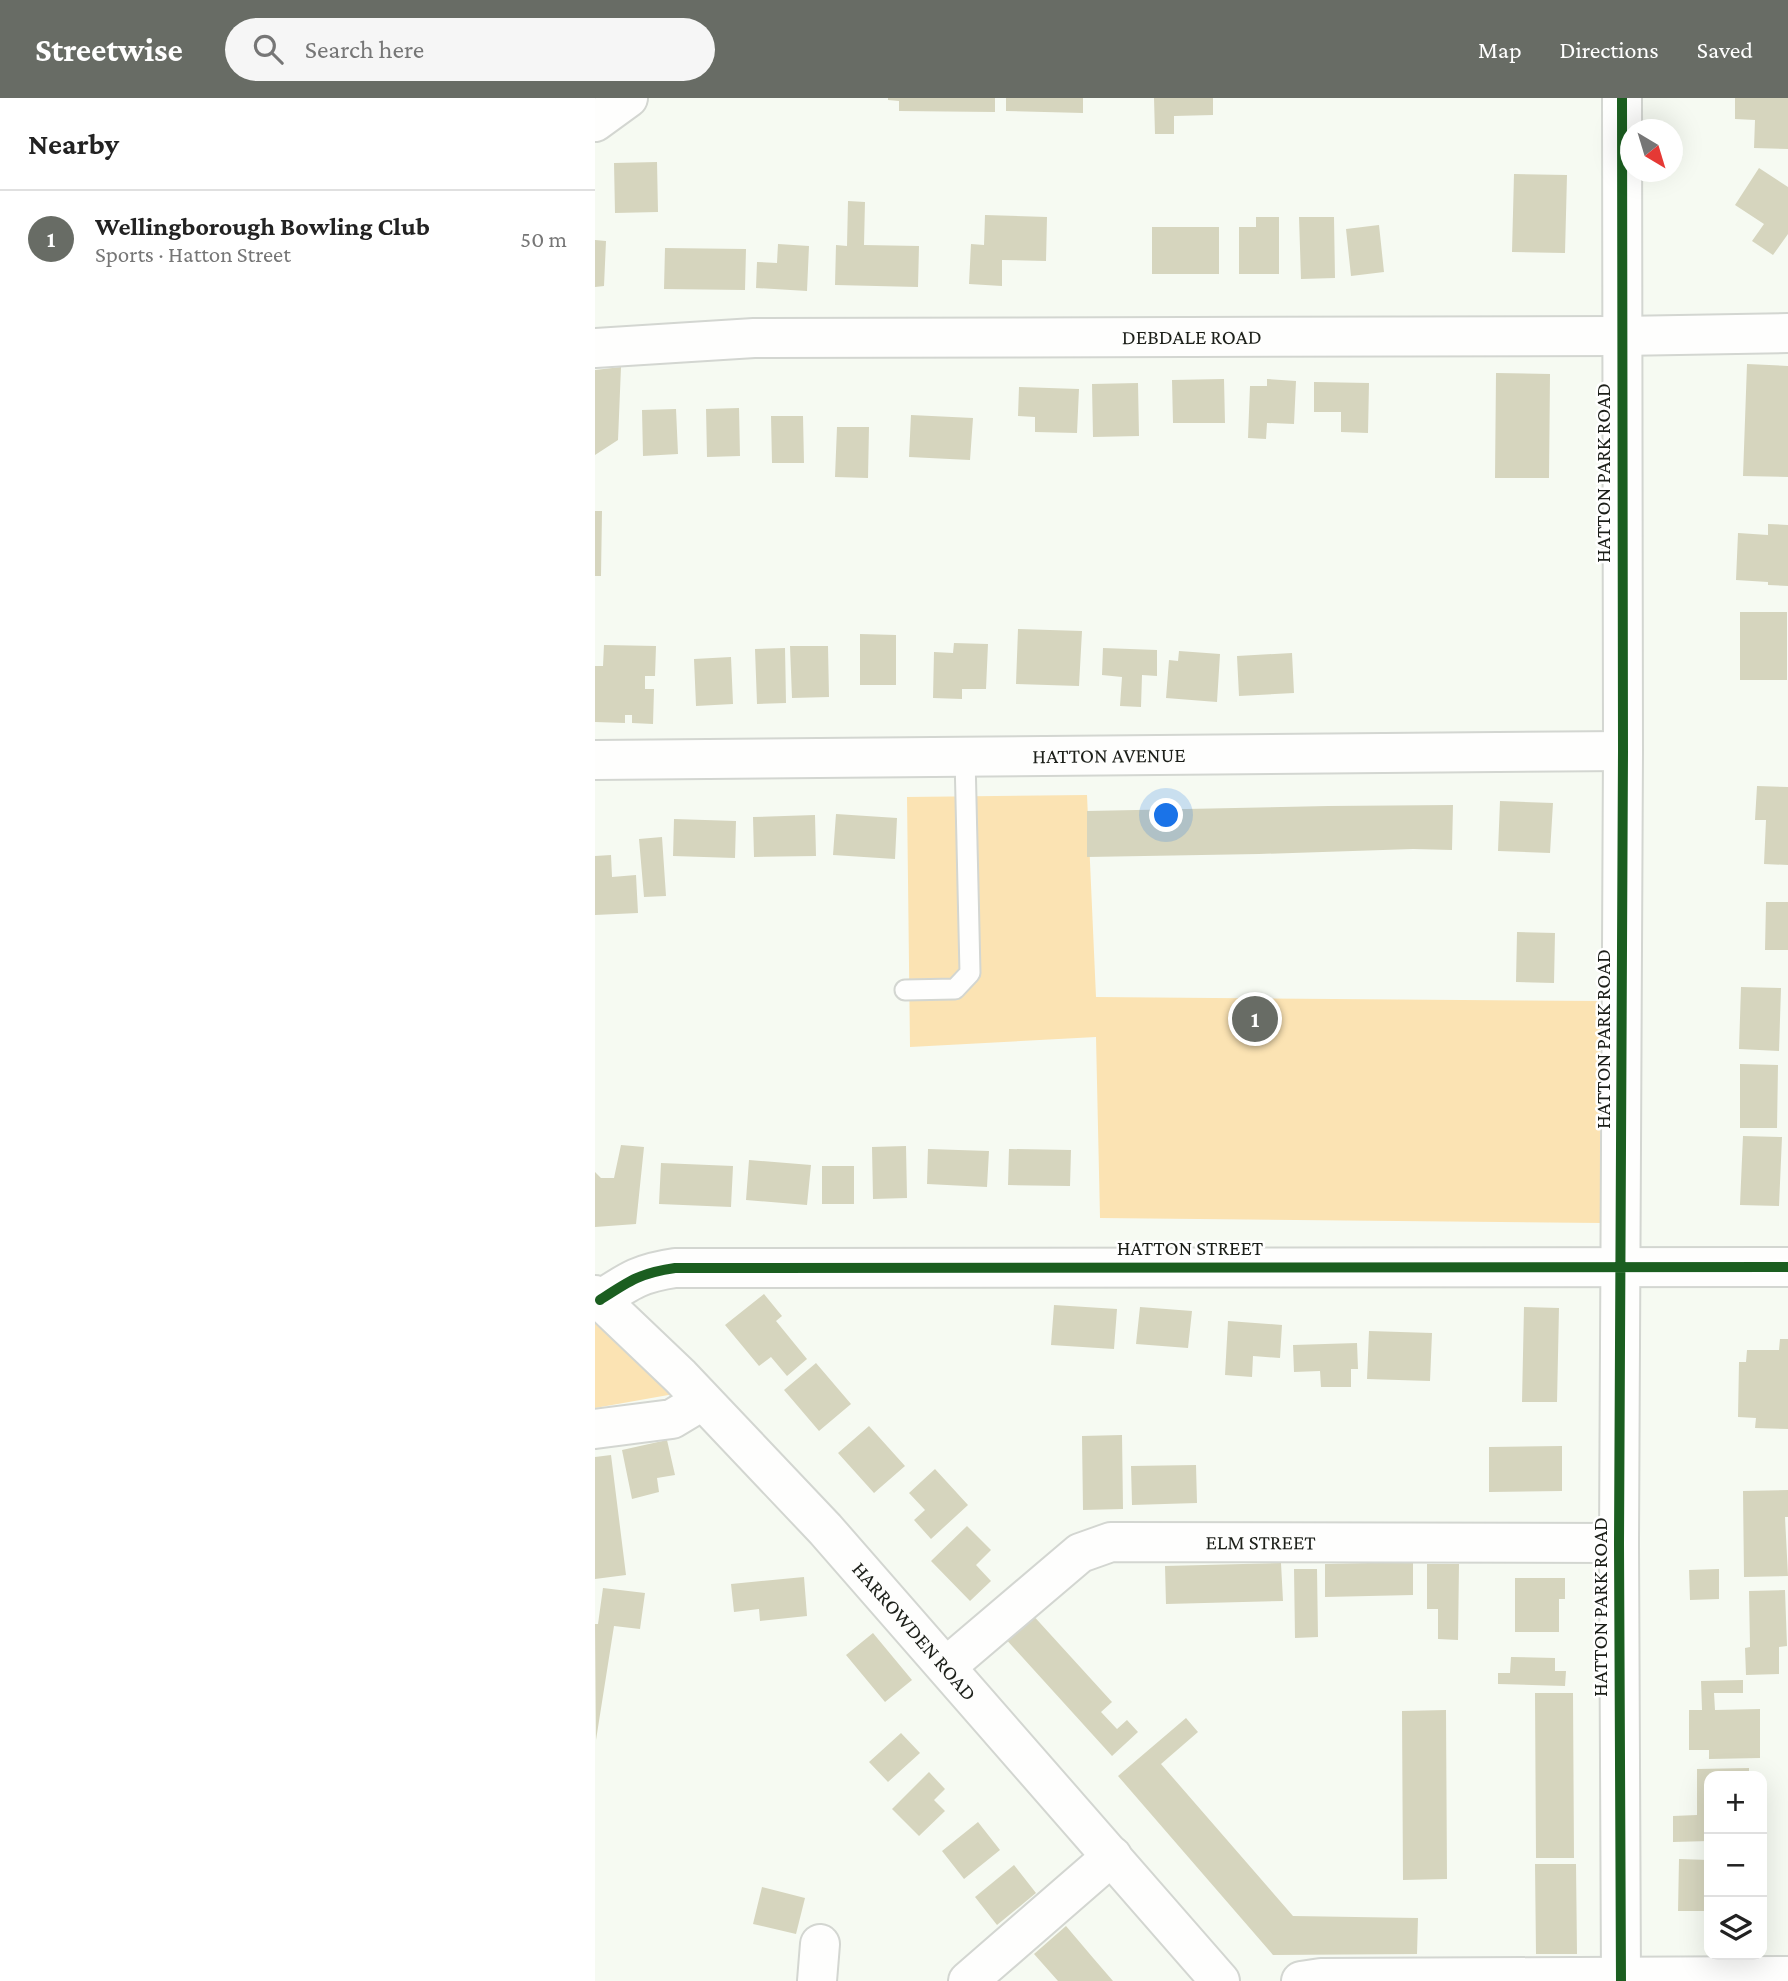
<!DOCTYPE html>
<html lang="en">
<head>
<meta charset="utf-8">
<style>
  body { margin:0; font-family:"Crimson Pro",serif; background:#f6f6f6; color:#222 }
  .controls { position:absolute; right:21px; bottom:21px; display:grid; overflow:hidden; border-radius:14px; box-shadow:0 7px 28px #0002 }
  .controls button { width:63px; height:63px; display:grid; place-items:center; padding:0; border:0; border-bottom:2px solid #e0e0e0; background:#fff; color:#222; font:35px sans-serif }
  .compass { position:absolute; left:1025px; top:21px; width:63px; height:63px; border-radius:50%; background:#fff; box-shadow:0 7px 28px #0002; rotate:142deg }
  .you { position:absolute; left:572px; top:718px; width:24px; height:24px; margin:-18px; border:5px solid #fff; border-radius:50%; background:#1a73e8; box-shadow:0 0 0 10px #1a73e833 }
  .badge { display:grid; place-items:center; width:46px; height:46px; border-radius:50%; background:#686c65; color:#fff; font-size:23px; font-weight:700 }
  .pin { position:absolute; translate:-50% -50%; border:4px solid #fff; box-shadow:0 2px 7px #0006 }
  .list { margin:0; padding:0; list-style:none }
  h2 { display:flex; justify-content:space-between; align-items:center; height:91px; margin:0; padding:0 28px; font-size:30px }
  h2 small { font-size:23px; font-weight:400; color:#767676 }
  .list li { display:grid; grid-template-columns:46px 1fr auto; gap:21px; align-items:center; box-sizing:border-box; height:98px; padding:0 28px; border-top:2px solid #e0e0e0 }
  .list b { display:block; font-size:26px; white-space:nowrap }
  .list p { margin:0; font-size:23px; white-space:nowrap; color:#767676 }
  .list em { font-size:23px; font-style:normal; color:#767676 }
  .icon { flex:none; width:38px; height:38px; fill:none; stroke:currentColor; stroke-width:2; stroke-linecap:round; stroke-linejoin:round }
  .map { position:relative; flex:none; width:1193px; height:1883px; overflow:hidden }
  header { display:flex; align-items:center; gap:42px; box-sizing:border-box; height:98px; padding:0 35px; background:#686c65; color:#fff }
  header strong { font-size:33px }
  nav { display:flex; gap:38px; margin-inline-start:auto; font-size:24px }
  .search { width:490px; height:63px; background:#f6f6f6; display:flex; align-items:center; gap:18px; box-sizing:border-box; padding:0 24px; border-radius:38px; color:#767676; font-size:26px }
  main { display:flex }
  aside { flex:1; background:#fff }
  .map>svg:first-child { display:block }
</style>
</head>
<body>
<header>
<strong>Streetwise</strong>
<div class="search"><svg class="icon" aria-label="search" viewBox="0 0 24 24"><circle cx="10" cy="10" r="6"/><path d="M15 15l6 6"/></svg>Search here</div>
<nav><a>Map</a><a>Directions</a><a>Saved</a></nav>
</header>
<main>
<aside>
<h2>Nearby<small></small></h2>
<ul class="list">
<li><span class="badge">1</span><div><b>Wellingborough Bowling Club</b><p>Sports · Hatton Street</p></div><em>50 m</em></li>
</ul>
</aside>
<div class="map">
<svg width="1193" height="1883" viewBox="0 0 1193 1883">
  <rect width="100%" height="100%" fill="#f6faf2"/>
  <!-- green -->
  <path fill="#fbe3b3" d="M492 697 501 899 1005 903 1006 1125 505 1120 501 939 315 949 312 699Z
    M0 1213 79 1296 0 1310Z"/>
  <!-- building -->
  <path fill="#d6d5be" d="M293 0H400V14L304 13V3L293 2Z
    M411 0H488V15L411 13Z
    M559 0H618V17L579 18V36H560Z
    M1140 0H1193V51L1159 50 1160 22 1140 21Z
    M62 64 63 114 20 115 19 65Z
    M1164 70 1193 89V136L1178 157 1157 143 1169 126 1140 107Z
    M919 76 972 77 970 155 917 154Z
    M253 103 270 104 269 147 324 148 323 189 240 187 241 147 252 148Z
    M390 117 452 119 451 163 407 162V188L374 186 376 146 389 147Z
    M661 119H684V176H644V129H661Z
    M704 119H739L740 180 706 181Z
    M784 127 789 174 756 178 751 131Z
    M557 129H624V176H557Z
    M0 142 11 143 9 188 0 189Z
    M183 146 214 148 212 193 161 190 162 164 182 165Z
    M70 150 151 151 150 192 69 191Z
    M1152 266 1193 268V379L1148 378Z
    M26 269 23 342 0 357V272Z
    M901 275 955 276 954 380H900Z
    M629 281 630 325H578L577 282Z
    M672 281 701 283 699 326 672 325 671 341 653 340 655 288H672Z
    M719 284 774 285 773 335 746 334V314H719Z
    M543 285 544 338 498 339 497 286Z
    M424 289 484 291 482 335 440 334V319L423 318Z
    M144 310 145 358 112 359 111 311Z
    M81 311 83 356 48 358 47 312Z
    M316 317 378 320 375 362 314 359Z
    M176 318H208L209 365H177Z
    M242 329H274L273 380 240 379Z
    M0 413H7L6 478H0Z
    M1173 426 1193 427V488L1173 487V484L1141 482 1143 435 1173 437Z
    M1145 514H1192V582H1145Z
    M423 531 487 533 484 588 421 586Z
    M265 536 301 537V587H265Z
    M359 545 393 546 391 591H367V601L338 600 339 554 358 555Z
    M9 547 61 548 60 578H50V591H59L58 626 37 625V617H30V625L0 624V568H8Z
    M195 548H233L234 599 197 600Z
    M190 550 191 605 162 606 160 551Z
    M508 550 562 552V578L547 577 546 609 525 608 527 579 507 577Z
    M584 553 625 556 622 604 571 600 574 562 583 563Z
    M697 555 699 595 644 598 642 558Z
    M136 559 138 606 101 608 99 561Z
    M1162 688 1193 689V767L1169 766 1171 722H1160Z
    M905 703 958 705 955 755 903 753Z
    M858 707 857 752 818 751 664 756 492 759V713L733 708Z
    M241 716 302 720 300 761 238 757Z
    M220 717 221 758 159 759 158 719Z
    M79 721 141 723 140 760 78 758Z
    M67 739 71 798 49 799 44 741Z
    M16 757 17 779 41 777 43 815 0 817V758Z
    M1171 804H1193V852H1170Z
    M922 834 960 835 959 885 921 884Z
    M1146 889 1186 890 1184 953 1144 951Z
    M1145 966 1183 967 1182 1030H1145Z
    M1148 1038 1187 1039 1184 1108 1145 1107Z
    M26 1047 49 1049 41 1126 0 1129V1074L6 1080H19Z
    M311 1048 312 1100 278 1101 277 1049Z
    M333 1051 394 1053 392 1089 332 1086Z
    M414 1051 476 1052 475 1088 413 1087Z
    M154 1062 216 1067 212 1107 151 1102Z
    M66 1065 138 1068 136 1109 64 1106Z
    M227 1068H259V1106H227Z
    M169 1196 187 1218 181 1223 212 1261 192 1278 176 1259 164 1268 130 1227Z
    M459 1207 522 1211 519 1251 456 1247Z
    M545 1209 597 1213 593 1250 541 1246Z
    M929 1209 964 1210 962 1304H927Z
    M633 1223 687 1227 685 1260 658 1258 657 1279 630 1277Z
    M774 1233 837 1235 835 1283 772 1281Z
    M1185 1241H1193V1331L1160 1330 1161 1320 1143 1319 1144 1264H1151L1152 1252H1184Z
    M762 1245 763 1271H756V1289H726L725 1273 699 1274 698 1247Z
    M221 1265 256 1306 224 1333 189 1292Z
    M274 1328 310 1368 279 1395 243 1355Z
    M527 1337 528 1411 488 1412 487 1338Z
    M72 1342 80 1377 62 1380 64 1394 37 1401 27 1352Z
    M967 1348V1393L894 1394V1349Z
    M16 1357 31 1477 0 1481V1359Z
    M601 1367 602 1405 537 1407 536 1368Z
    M340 1371 373 1407 336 1441 319 1422 330 1412 314 1395Z
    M1193 1392V1419H1190L1193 1478 1149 1479 1148 1393Z
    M372 1428 396 1452 381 1467 396 1483 375 1503 336 1463Z
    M818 1464V1497L730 1499V1466Z
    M686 1465 688 1503 571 1506 570 1468Z
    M832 1466H864L863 1542 843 1541V1511H832Z
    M699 1471H722L723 1539 700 1540Z
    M1124 1471V1501L1095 1502 1094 1472Z
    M209 1479 212 1518 165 1523 164 1511 139 1514 136 1486Z
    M920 1480H970V1501H964V1534H920Z
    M8 1490 50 1495 45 1531 19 1528 1 1642 0 1526H3Z
    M1190 1492 1192 1548 1184 1549V1576L1151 1577 1150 1550 1155 1549 1154 1493Z
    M435 1514 517 1604 506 1614 522 1631 532 1622 543 1634 517 1658 408 1538Z
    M278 1535 317 1582 290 1604 251 1557Z
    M916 1559 960 1560V1573H971L970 1588 903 1586V1575H915Z
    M1148 1582V1595H1119L1120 1612 1165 1611V1660L1114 1661V1652H1094V1612H1107L1106 1583Z
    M940 1595H978L979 1760H941Z
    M851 1612 852 1781 808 1782 807 1613Z
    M591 1620 603 1634 566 1666 698 1818 823 1820 822 1856 678 1857 523 1678Z
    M306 1635 325 1655 293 1684 274 1664Z
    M1154 1670V1678H1114V1743L1078 1744V1718L1102 1717V1671Z
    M334 1674 350 1691 339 1702 350 1713 324 1738 297 1711Z
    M383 1724 405 1752 369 1781 347 1753Z
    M1084 1761 1114 1762V1813H1083Z
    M940 1766H981L982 1856H941Z
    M419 1767 441 1795 402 1827 380 1799Z
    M167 1789 210 1800 201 1836 158 1826Z
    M471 1828 499 1861 518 1883H463L439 1856Z"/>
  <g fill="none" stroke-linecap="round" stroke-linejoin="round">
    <!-- service casing -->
    <g stroke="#d3d6d1" stroke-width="23">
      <path id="service" d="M310 892 360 891 375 875 370 659"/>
    </g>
    <!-- minor casing -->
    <g stroke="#d3d6d1" stroke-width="42">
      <g id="minor">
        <path id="s1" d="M0 250 159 240 1026 238 1193 235"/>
        <path id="s2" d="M0 662 1028 653"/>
        <path d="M5 1202C34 1183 45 1175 80 1170L1193 1169"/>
        <path id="s3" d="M352 1568 485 1455 516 1444 1024 1445"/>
        <path d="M222 1883 225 1846"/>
        <path d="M373 1883 517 1758"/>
        <path d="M706 1883 726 1880 1193 1878"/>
        <path d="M1026 1883 1024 1445 1028 653 1027 0"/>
      </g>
    </g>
    <!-- tertiary casing -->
    <g stroke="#d3d6d1" stroke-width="42">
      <path id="tertiary" d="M0 24 33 0
        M0 1331 77 1321 107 1303"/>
    </g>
    <!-- primary casing -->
    <g stroke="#d3d6d1" stroke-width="42">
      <g id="primary">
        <path id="s4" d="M0 1197 85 1278 230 1431 625 1883"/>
      </g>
    </g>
    <!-- service -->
    <use href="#service" stroke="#fefefd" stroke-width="19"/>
    <!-- minor -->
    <use href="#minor" stroke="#fefefd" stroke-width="38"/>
    <!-- tertiary -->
    <use href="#tertiary" stroke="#fefefd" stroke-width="38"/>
    <!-- primary -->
    <use href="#primary" stroke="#fefefd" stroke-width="38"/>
    <!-- cycleway casing -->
    <g stroke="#fff" stroke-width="15">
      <path id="cycleway" d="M5 1202C34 1183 45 1175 80 1170L1193 1169
        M1026 1883 1024 1445 1028 653 1027 0"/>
    </g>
    <!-- cycleway -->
    <use href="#cycleway" stroke="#1b5e20" stroke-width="10"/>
  </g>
  <g text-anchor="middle" stroke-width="5" stroke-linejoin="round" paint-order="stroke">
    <!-- street labels -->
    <g font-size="21" fill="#1c1f19" stroke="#fff">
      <text dy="7" stroke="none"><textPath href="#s1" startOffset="597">DEBDALE ROAD</textPath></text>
      <text transform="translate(1008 375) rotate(-90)" y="7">HATTON PARK ROAD</text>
      <text dy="7" stroke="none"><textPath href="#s2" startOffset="514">HATTON AVENUE</textPath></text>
      <text transform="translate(1008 941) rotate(-90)" y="7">HATTON PARK ROAD</text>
      <text x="595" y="1157">HATTON STREET</text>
      <text dy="7" stroke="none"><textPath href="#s3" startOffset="357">ELM STREET</textPath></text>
      <text transform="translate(1005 1509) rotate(-90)" y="7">HATTON PARK ROAD</text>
      <text dy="7" stroke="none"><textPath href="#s4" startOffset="464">HARROWDEN ROAD</textPath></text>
    </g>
  </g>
</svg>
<div class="controls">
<button>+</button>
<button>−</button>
<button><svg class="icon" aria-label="layers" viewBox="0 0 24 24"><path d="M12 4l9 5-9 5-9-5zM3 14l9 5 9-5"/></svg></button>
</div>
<svg class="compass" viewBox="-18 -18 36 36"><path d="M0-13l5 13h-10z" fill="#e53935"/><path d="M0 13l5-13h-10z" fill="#767676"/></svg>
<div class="you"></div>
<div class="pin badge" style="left:660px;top:921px">1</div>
</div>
</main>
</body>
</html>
